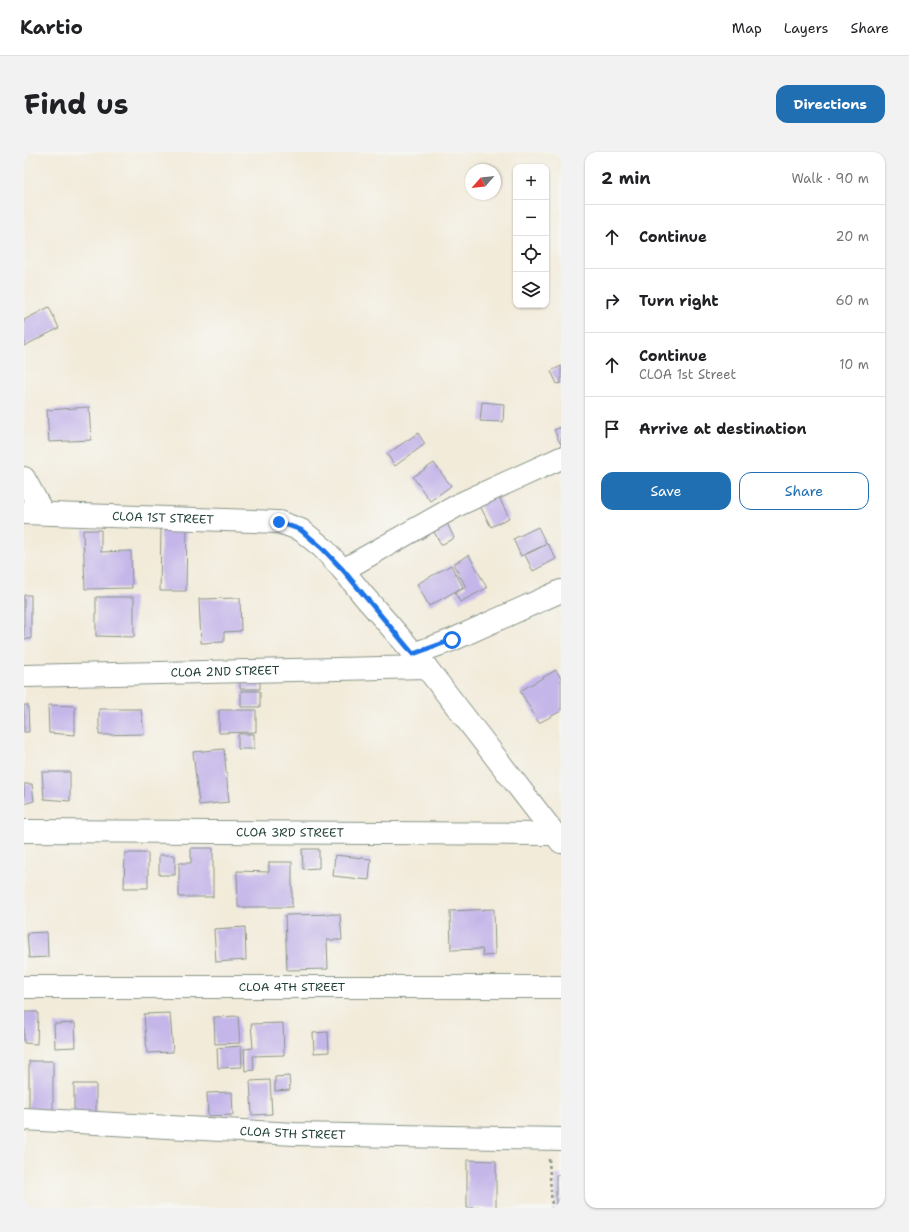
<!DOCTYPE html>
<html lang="en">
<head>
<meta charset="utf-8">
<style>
  body { margin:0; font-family:"Shantell Sans",sans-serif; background:#f2f2f2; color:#202124 }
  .controls { position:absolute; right:12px; top:12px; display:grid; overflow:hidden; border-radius:8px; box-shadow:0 1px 3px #0004 }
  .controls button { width:36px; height:36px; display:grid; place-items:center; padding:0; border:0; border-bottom:1px solid #e0e0e0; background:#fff; color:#202124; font:20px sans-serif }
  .compass { position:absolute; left:441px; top:12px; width:36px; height:36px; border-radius:50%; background:#fff; box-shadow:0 1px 3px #0004; rotate:243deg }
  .stop { position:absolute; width:12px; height:12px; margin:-9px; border:3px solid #1a73e8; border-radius:50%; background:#fff }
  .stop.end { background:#1a73e8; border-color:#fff; box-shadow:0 1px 4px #0008 }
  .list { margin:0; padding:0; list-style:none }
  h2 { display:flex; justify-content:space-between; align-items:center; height:52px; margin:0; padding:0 16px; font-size:17px }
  h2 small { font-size:13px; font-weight:400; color:#757577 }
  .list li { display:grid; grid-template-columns:26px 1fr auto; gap:12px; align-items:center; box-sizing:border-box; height:64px; padding:0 16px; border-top:1px solid #e0e0e0 }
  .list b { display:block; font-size:15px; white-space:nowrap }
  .list p { margin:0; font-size:13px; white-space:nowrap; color:#757577 }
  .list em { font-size:13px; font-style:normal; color:#757577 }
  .actions { display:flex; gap:8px; padding:12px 16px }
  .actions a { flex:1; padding:9px 0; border:1px solid #1f6fb2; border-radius:12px; text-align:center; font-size:14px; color:#1f6fb2 }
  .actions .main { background:#1f6fb2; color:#fff }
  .icon { flex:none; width:22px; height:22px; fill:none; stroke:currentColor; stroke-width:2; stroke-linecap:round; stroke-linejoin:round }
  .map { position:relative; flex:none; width:537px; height:1056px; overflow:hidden; border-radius:12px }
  header { display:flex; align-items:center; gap:24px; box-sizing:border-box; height:56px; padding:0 20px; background:#fff; border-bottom:1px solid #e0e0e0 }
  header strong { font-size:19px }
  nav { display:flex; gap:22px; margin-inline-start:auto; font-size:14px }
  .intro { display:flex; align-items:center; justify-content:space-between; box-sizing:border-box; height:96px; padding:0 24px }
  h1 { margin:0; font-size:28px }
  .button { padding:10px 18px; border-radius:12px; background:#1f6fb2; color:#fff; font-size:14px; font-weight:700 }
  main { display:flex; gap:24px; padding:0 24px }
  aside { flex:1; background:#fff; border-radius:12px; box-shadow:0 1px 3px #0004 }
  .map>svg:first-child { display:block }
</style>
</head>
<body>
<header>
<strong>Kartio</strong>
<nav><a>Map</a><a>Layers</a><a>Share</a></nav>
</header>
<div class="intro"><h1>Find us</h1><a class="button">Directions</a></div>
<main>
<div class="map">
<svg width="537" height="1056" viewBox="0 0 537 1056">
  <rect width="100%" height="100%" fill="#f6f6f2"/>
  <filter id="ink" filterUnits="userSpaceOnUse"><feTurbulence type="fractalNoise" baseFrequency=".025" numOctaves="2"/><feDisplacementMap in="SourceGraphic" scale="8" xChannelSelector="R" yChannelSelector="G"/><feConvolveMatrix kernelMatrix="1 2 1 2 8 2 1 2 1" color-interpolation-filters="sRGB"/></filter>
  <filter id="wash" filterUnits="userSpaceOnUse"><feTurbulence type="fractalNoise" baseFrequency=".012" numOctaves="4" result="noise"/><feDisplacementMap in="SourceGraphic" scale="16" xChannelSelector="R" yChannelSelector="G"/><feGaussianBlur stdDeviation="0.9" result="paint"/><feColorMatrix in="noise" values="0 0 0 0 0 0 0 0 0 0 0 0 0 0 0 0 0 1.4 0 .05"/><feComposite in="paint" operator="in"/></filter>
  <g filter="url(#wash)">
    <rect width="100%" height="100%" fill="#f2ebda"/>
    <g id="blocks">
      <!-- building -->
      <path fill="#c5b6e9" d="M25 155 35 176 0 194V168Z
        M537 214V231L533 232 527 219Z
        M458 250 480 252 479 270 456 269Z
        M65 255 67 288 25 290 23 258Z
        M537 275V293L530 278Z
        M394 281 401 292 371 314 363 302Z
        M410 311 427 334 406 349 389 325Z
        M474 343 485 366 467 375 455 352Z
        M423 371 430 386 417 393 409 378Z
        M514 375 523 393 524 392 532 407 509 419 501 403 521 393 497 404 489 387Z
        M137 376 163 377 162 439H136Z
        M59 378H77V400L107 399 108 436 61 437Z
        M445 403 463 436 436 450 431 441 442 435 429 412Z
        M427 413 439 435 405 454 393 432Z
        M0 443H7V487H0Z
        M72 445H110V485L72 484Z
        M216 446 217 479 200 480V490L177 491 175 447Z
        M532 518 537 526V559L515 571 496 539Z
        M216 521H236V537H216Z
        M217 539H236V555H217Z
        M0 553H4L5 580H0Z
        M24 553 51 554V583L25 581Z
        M75 557H117L120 582 75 583Z
        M195 558H232V580L195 581Z
        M214 582H230V597H214Z
        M200 597 205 650 175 653 169 600Z
        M18 620H46V649L20 647Z
        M0 632H8L10 649 0 652Z
        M167 696H189V745H155V711H167Z
        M278 697H295V716L279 717Z
        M101 701H124V736H100Z
        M135 703H151V723H135Z
        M311 703 347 707 345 728 309 724Z
        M245 710H268V755H214L213 719 245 720Z
        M470 757 471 803 459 804 458 797 427 798 426 759Z
        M316 762 318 788H303L304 817 263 818 261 763Z
        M221 775 222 808 192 810 190 777Z
        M23 780 24 805 5 806 3 781Z
        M0 860H14L13 892 0 891Z
        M146 861 149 900 123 901 120 862Z
        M214 864 216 891 191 892 190 865Z
        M51 871 52 895 31 896 30 872Z
        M259 871 260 903 229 904 230 918 221 919 220 897 229 896 227 872Z
        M304 880 305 900 290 901 289 881Z
        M217 894 218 915 194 916 193 896Z
        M5 909H29V962H5Z
        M265 924 266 938 251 939V925Z
        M246 928 248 962 228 963 226 929Z
        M50 932H72V967H50Z
        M208 940 209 963 184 964 183 941Z
        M443 1008 472 1009V1056H443Z
        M532 1023H537V1056H532Z"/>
    </g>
  </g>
  <g filter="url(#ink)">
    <use href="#blocks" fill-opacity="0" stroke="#889487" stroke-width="1"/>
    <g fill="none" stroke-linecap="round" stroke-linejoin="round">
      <!-- minor casing -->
      <g stroke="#889487" stroke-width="24">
        <g id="minor">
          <path d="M0 326 19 361"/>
          <path id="s1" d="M0 361 255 370 277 378 299 396 319 418 339 443 402 515 537 690"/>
          <path d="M319 418 436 352 537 306"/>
          <path d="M389 502 428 488 537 439"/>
          <path id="s2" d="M0 524 402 515"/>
          <path id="s3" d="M0 679 531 682"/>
          <path id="s4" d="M0 835H537"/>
          <path id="s5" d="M0 967 271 982 537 987"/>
        </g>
      </g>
      <!-- path -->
      <path stroke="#889487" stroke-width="2.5" stroke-dasharray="3 3" stroke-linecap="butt" d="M525 1007 528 1056"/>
      <!-- minor -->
      <use href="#minor" stroke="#fff" stroke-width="22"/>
    </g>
  </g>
  <g fill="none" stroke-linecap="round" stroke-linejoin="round" filter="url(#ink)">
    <!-- route -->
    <path stroke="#1a73e8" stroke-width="5" d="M255 370 277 378 298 396 319 418 389 502 428 488"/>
  </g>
  <g text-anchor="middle" stroke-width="3" stroke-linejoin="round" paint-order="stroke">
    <!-- street labels -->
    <g font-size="12" fill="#1f3d34" stroke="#f6f6f2">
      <text dy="4" stroke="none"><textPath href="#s1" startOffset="139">CLOA 1ST STREET</textPath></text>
      <text dy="4" stroke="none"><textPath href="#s2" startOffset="201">CLOA 2ND STREET</textPath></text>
      <text dy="4" stroke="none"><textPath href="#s3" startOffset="266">CLOA 3RD STREET</textPath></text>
      <text dy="4" stroke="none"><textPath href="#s4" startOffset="268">CLOA 4TH STREET</textPath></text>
      <text dy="4" stroke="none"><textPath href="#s5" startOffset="269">CLOA 5TH STREET</textPath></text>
    </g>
  </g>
</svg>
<div class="controls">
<button>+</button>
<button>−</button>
<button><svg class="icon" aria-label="locate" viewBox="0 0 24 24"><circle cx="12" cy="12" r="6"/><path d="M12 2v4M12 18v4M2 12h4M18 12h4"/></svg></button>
<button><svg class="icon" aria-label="layers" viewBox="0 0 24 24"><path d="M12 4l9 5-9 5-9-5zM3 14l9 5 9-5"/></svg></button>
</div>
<svg class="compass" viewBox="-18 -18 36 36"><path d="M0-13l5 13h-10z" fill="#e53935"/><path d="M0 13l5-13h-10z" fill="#757577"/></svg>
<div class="stop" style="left:428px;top:488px"></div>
<div class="stop end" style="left:255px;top:370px"></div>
</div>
<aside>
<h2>2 min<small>Walk · 90 m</small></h2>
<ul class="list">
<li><svg class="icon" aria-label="ahead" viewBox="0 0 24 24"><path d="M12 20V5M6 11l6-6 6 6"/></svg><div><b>Continue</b></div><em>20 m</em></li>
<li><svg class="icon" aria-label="right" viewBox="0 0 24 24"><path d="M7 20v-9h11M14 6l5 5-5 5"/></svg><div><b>Turn right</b></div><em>60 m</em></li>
<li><svg class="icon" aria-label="ahead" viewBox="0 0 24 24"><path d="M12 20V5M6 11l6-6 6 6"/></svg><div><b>Continue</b><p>CLOA 1st Street</p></div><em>10 m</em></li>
<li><svg class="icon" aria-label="arrive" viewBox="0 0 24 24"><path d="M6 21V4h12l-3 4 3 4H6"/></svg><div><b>Arrive at destination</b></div></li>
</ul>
<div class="actions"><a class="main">Save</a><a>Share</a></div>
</aside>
</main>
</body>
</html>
